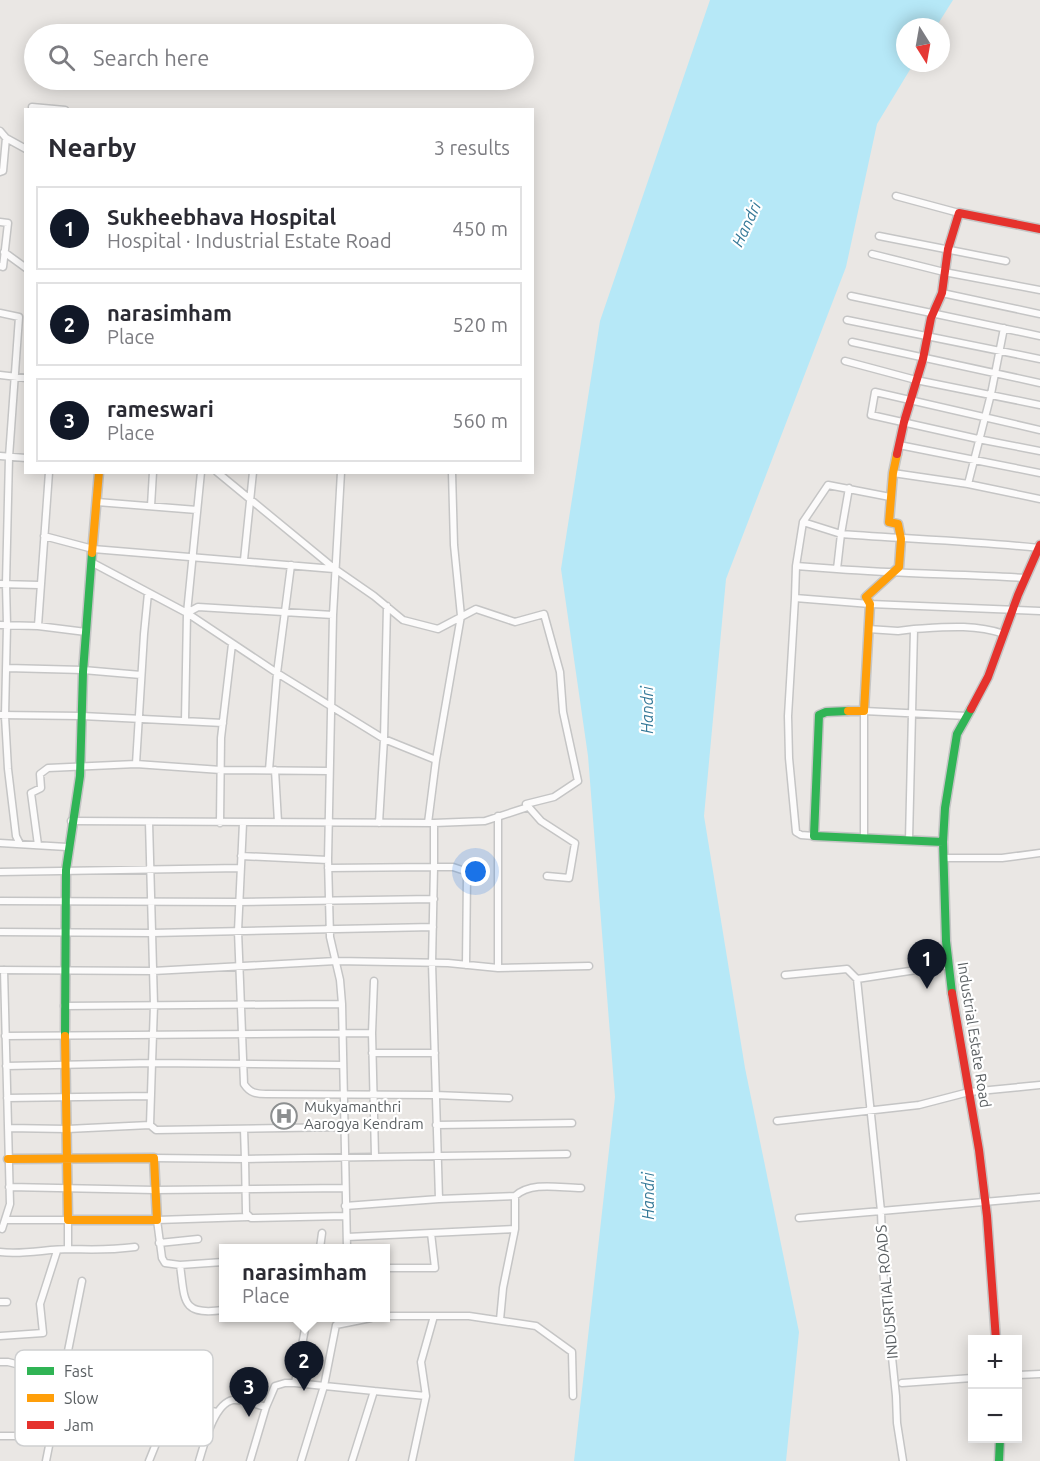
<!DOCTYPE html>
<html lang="en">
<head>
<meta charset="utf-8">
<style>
  body { margin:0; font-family:Ubuntu,sans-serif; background:#f7f7f7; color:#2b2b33 }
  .controls { position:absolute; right:18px; bottom:18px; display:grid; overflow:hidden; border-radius:0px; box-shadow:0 3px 15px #0003 }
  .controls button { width:54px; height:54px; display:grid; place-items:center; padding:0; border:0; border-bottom:2px solid #e1e1e2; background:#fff; color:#2b2b33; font:30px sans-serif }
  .compass { position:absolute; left:896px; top:18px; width:54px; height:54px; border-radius:50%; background:#fff; box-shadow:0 3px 15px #0003; rotate:169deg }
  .you { position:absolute; left:476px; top:872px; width:21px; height:21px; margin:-15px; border:4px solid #fff; border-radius:50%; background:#1a73e8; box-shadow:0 0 0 9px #1a73e833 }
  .badge { display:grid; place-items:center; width:39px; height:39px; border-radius:50%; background:#111827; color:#fff; font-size:20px; font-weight:700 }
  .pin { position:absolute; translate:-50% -50px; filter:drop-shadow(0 2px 3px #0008) }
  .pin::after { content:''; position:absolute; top:32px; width:21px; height:18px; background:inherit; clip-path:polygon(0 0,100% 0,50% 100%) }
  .popup { position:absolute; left:219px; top:1244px; width:171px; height:78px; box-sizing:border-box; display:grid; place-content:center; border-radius:0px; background:#fff; filter:drop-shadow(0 2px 4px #0005); font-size:20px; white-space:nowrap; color:#7c7c81 }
  .popup b { font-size:22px; color:#2b2b33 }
  .popup::after { content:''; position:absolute; left:50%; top:100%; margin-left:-12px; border:12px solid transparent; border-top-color:#fff }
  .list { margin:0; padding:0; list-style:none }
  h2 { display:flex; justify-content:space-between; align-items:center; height:78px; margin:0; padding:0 24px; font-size:26px }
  h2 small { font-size:20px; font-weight:400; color:#7c7c81 }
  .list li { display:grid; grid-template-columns:39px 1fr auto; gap:18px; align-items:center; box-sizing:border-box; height:84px; margin:0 12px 12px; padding:0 12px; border:2px solid #e1e1e2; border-radius:0px }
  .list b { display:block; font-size:22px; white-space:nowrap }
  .list p { margin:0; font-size:20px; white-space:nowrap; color:#7c7c81 }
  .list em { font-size:20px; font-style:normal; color:#7c7c81 }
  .icon { flex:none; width:33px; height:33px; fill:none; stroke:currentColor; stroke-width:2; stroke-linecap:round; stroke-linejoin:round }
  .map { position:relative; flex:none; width:1040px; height:1461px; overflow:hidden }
  .search { position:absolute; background:#fff; box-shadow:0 3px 15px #0003; left:24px; top:24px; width:510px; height:66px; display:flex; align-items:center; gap:15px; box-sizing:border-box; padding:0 21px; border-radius:33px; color:#7c7c81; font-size:22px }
  .panel { position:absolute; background:#fff; box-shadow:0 3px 15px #0003; left:24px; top:108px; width:510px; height:366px; border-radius:0px }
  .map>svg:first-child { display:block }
</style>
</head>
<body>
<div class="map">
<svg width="1040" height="1461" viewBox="0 0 1040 1461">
  <rect width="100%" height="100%" fill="#eae7e4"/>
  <!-- water -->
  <path fill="#b6e8f7" d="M710 0H953L936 27H905V63H914L877 124 846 267 726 579 704 816 745 1068 799 1332 786 1461H574L615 1097 588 756 561 569 600 321Z"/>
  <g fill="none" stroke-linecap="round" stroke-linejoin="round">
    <!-- street casing -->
    <g stroke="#c5c5c5" stroke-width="9">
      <path id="street" d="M32 107 65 110
        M0 131 6 138 26 149
        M0 172 3 171 6 138
        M896 196 959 213
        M0 222 8 223 3 267 0 266
        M879 236 1006 261
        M4 252 26 268
        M872 254 944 272 1040 290
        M942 293 1040 314
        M851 296 1040 336
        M0 313 19 317 9 457 6 584 7 625 5 716 8 769 16 836 20 844
        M847 320 1040 359
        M852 342 1040 383
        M845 361 916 380 1040 405
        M0 375 26 378
        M1040 430 875 392 871 415 978 439 1040 451
        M899 445 1040 473
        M0 456 26 458
        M217 472 335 569 374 596 403 620 438 629 476 609 515 622 544 614 560 672 563 712 578 781 554 797 526 804 541 821 575 843 569 878 547 876
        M341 472 333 615 328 860 330 937 340 980 342 1004 347 1248
        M893 473 968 484 1040 499
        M968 484 991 394 1004 328
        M97 502 197 510
        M151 506 153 472
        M803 522 828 485 890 497
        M44 536 93 549 334 569
        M244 560 253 472
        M91 562 187 613 277 673 384 739 436 760 428 823
        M796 566 803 522 841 534 849 488
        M1026 578C963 574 900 574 837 569L841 534C907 539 973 541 1039 548
        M0 584 39 585
        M795 598 796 566 837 569
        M187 613 198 607 333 615
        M0 625 38 626 86 632
        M38 626 49 472
        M868 629 898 631 914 629
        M7 668 83 670 141 675
        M0 715 82 716 223 723
        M185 721 187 613 201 472
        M436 760 461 616 454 545 452 472
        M136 764 221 770 329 771
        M269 770 277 673 291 565
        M275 770 278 822
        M71 821 434 823 485 821 528 807
        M220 823 221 738 232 644
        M243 823 238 931 244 1084C250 1093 256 1094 266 1094L435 1095 509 1098
        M379 823 384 739 387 606
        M434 823V867H453L465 871 467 875 466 965
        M814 836 801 835 796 832 789 758 788 716 795 598 870 604 1040 611
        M864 839V711L967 716
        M909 840 914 629C946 627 974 624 1004 634
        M0 843 67 847
        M38 845 31 793 41 788 40 774 48 768 136 764 144 634 148 593
        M241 856 328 860
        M943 858H1002L1040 853
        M328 868 434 867 432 963 439 1199
        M0 872 240 868
        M0 901 238 902 434 899
        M0 932 152 933 433 927
        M498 968V816
        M0 970 153 971 336 961 448 963 498 968 589 966
        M785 975 847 969 857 979
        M374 981 372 1033 375 1156
        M64 1006 342 1004
        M5 1036 372 1033
        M372 1053H435
        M342 1065 152 1063 150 1125 156 1130 344 1127
        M6 1066 152 1063 154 1005 149 822
        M7 1098 151 1096
        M777 1121 919 1105 969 1092 1040 1085
        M436 1125 572 1123
        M8 1128 67 1129 150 1125
        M244 1129 245 1159 567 1154
        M154 1158 245 1159 246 1213 251 1218 345 1216
        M9 1187 155 1190 345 1188
        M515 1196C532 1181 560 1188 581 1188
        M345 1206 439 1199 515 1196V1229
        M799 1218 881 1211 857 979 949 965
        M6 1220H68V1249
        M0 1228 2 1229 10 1204 4 970
        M431 1233 515 1229 503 1288 500 1320
        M347 1237 431 1233 435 1268H385
        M159 1243 198 1239
        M320 1248 322 1233
        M0 1252C24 1255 46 1249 70 1249 93 1250 111 1250 135 1247
        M223 1262 180 1265 165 1263 162 1258 157 1220 248 1217
        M180 1265C185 1301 181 1316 223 1310
        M0 1302H7
        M385 1316H469L536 1326 572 1352 573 1396
        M0 1336 43 1333 40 1304 57 1251
        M0 1362H8L20 1365 23 1371V1436H0
        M1018 1375 1040 1374
        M295 1383 374 1391
        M902 1383 972 1378
        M46 1461 82 1281
        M149 1461 172 1404 217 1412
        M199 1461C204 1445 214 1403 233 1400 242 1399 257 1405 266 1407L275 1386 285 1383H295L307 1318
        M250 1461 266 1407
        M301 1461 324 1386 336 1325 371 1318
        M352 1461 374 1391 426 1396
        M412 1461 426 1396 421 1362 434 1316
        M903 1461 897 1423 896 1396 883 1270 881 1211 1040 1197"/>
    </g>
    <!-- fast casing -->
    <g stroke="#c5c5c5" stroke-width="11">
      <path id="fast" d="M848 711 826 712 819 715 814 836 943 842
        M952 993 946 941 943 842 945 808 957 734 971 709
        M65 1036 66 870 80 776 83 672 92 553
        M999 1461 1000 1438"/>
    </g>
    <!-- slow casing -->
    <g stroke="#c5c5c5" stroke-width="11">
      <path id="slow" d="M92 553 99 472
        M848 711H864L870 604 866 597 899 567 901 539 898 524 889 522 893 473 897 454
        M8 1159 154 1158 157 1220H68C67 1159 66 1098 65 1036"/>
    </g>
    <!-- jam casing -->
    <g stroke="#c5c5c5" stroke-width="11">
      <path id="jam" d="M897 454 904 422 923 359 931 318 942 293 948 249 959 213 1040 229
        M971 709 988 677 1018 595 1040 545
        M952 993 979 1150 987 1216 996 1340"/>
    </g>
    <!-- street -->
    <use href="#street" stroke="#fcfbfb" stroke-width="6"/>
    <!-- fast -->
    <use href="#fast" stroke="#30b455" stroke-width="8"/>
    <!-- slow -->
    <use href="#slow" stroke="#ff9f0a" stroke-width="8"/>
    <!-- jam -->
    <use href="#jam" stroke="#e5322d" stroke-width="8"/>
  </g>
  <!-- icons -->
  <defs>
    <g id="hospital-ring" transform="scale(1.35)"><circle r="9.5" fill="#fff" stroke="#8c8f90" stroke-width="1.5"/><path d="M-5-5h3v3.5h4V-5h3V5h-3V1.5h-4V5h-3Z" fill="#8c8f90"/></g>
  </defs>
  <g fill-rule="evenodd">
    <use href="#hospital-ring" x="284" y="1116"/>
  </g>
  <g text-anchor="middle" stroke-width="4.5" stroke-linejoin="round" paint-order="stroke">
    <!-- street labels -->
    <g font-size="15" fill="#5a5f62" stroke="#fff">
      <text transform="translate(974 1035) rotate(81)" y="5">Industrial Estate Road</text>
      <text transform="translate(887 1292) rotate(-95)" y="5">INDUSRTIAL ROADS</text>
    </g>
    <!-- poi labels -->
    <g font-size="15" fill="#5a5f62" stroke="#fff" text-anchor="start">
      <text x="304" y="1112">Mukyamanthri<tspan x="304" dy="17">Aarogya Kendram</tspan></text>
    </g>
    <!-- water labels -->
    <g font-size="16" font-style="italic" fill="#347897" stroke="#fff">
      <text transform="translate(746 224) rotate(-65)" y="6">Handri</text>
      <text transform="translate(647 710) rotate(-90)" y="6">Handri</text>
      <text transform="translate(648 1196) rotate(-90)" y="6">Handri</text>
    </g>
  </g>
  <!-- legend -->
  <rect x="15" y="1350" width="198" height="96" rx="9" fill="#fff" stroke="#cecfd0" stroke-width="1.5"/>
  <rect x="27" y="1367" width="27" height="8" fill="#30b455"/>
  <rect x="27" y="1394" width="27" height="8" fill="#ff9f0a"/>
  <rect x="27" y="1421" width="27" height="8" fill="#e5322d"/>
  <g font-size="16" fill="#5a5f62">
    <text x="64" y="1377">Fast</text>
    <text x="64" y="1404">Slow</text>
    <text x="64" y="1431">Jam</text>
  </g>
</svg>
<div class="controls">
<button>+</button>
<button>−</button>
</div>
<svg class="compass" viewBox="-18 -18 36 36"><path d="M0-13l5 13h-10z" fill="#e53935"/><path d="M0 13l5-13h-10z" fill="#7c7c81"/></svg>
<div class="you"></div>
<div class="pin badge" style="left:927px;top:989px">1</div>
<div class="pin badge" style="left:304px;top:1391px">2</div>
<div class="popup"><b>narasimham</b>Place</div>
<div class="pin badge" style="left:249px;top:1417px">3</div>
<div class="search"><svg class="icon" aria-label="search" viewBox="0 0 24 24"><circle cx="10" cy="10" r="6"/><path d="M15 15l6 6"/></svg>Search here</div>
<section class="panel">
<h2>Nearby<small>3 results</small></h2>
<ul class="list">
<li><span class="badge">1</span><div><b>Sukheebhava Hospital</b><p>Hospital · Industrial Estate Road</p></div><em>450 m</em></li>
<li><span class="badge">2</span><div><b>narasimham</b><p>Place</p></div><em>520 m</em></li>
<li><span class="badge">3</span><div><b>rameswari</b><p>Place</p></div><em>560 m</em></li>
</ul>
</section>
</div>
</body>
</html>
